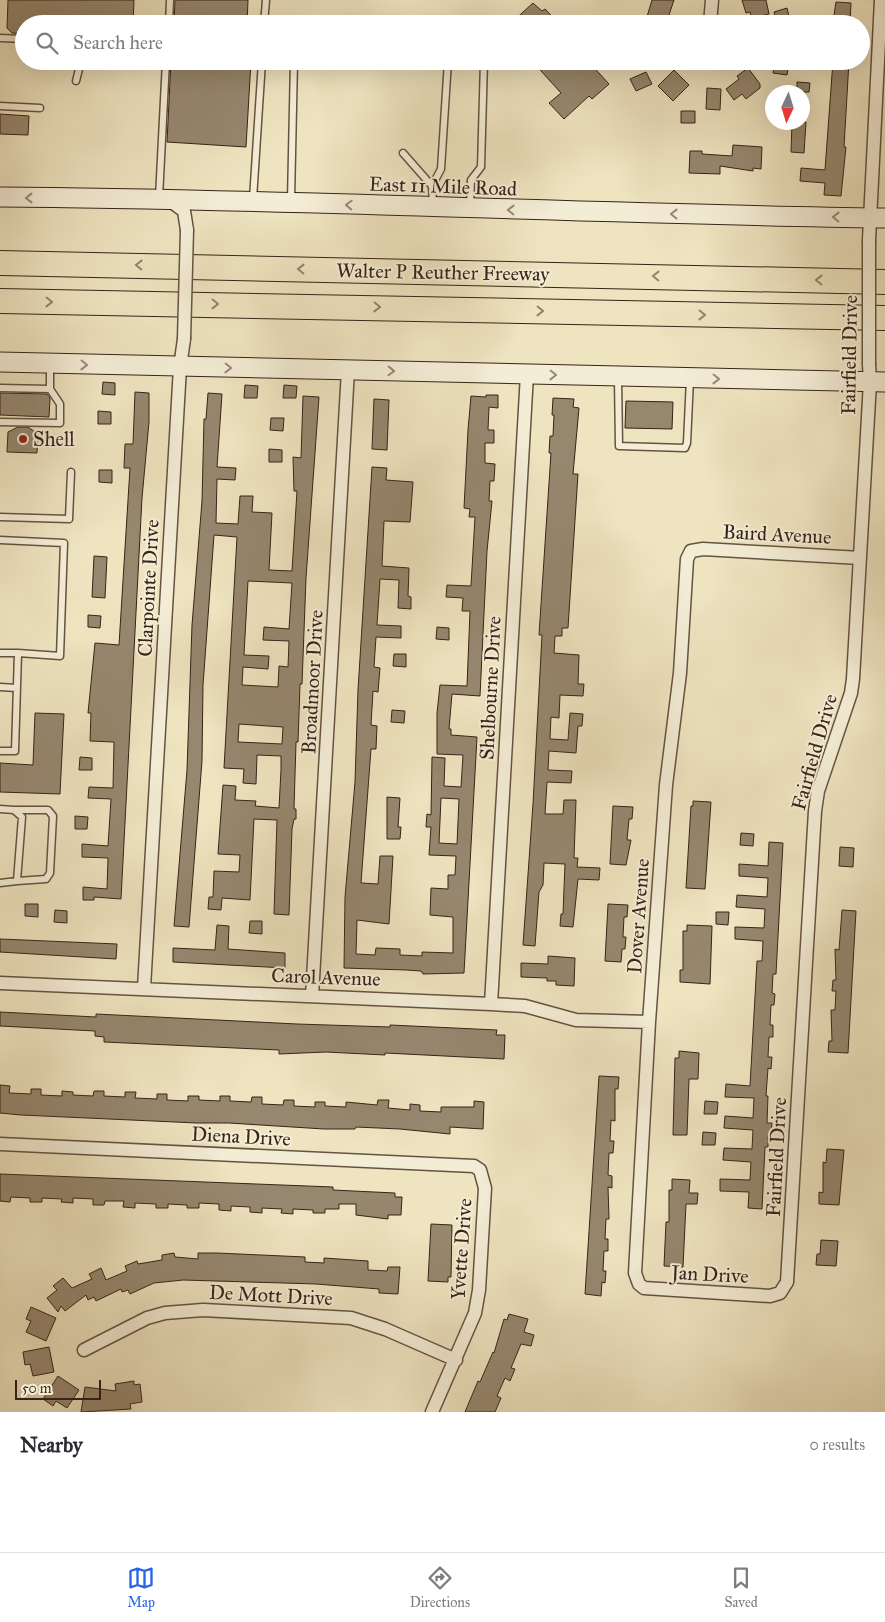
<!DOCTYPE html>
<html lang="en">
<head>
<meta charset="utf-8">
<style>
  body { margin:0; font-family:"IM FELL Great Primer",serif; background:#f2f2f3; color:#2b2b33 }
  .compass { position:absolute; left:765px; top:85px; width:45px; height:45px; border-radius:50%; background:#fff; box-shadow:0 5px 20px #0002; rotate:184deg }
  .scale { position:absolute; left:15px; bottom:12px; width:86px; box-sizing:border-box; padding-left:5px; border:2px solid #372317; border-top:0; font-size:14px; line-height:18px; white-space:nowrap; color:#372317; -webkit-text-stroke:4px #f4edd6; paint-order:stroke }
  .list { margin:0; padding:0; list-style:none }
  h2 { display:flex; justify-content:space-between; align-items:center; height:65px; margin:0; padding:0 20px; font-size:21px }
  h2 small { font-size:16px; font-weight:400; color:#7c7c81 }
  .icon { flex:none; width:28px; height:28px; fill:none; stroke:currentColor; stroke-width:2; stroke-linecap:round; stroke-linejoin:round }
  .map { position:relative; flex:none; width:885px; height:1412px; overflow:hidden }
  .search { position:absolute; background:#fff; box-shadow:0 5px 20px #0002; left:15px; right:15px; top:15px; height:55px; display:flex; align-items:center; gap:12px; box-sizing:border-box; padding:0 18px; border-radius:28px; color:#7c7c81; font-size:19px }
  .sheet { height:140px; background:#fff }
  nav { display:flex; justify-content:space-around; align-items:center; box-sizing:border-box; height:70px; border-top:1px solid #e1e1e2; background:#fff; font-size:14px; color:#7c7c81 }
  nav a { display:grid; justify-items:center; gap:2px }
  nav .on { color:#2563eb }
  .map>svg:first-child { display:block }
</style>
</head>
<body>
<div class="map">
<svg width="885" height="1412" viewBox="0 0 885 1412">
  <rect width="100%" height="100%" fill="#eee4c0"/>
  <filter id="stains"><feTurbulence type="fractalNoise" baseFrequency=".004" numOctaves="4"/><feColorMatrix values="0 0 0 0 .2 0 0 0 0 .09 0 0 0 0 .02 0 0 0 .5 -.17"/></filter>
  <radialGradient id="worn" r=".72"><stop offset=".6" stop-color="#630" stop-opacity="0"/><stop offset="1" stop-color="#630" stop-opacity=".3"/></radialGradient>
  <!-- building -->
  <path fill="#96876f" stroke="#372317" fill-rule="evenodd" d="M8 0H134L133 24H24V34L12 33 7 28Z
    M175 0H248L247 24H174Z
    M652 0H674L666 24 646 20Z
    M742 0H766L769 14 752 19 750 12 746 13Z
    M836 2 851 3 850 23 833 22Z
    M533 3 542 11 545 9 559 24H510Z
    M787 8 791 24H777L774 12Z
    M171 61H251L246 147 167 142Z
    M532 61H588L609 84 592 99 589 96 564 119 549 103 561 93Z
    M775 61 789 63 787 75 773 73Z
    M833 61H849L844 147H846L841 196 824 195 825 183 800 181 801 168 825 170Z
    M748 68 760 84V88L746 99 742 94 734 100 726 89 739 79 737 76Z
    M674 70 689 85 673 101 658 86Z
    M646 72 652 84 636 91 630 79Z
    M797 82 810 83 809 92H797Z
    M707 88 721 89 720 110 706 109Z
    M681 111H695V123H681Z
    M0 114 29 116 28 135 0 134Z
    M792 122H806L804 153 791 152Z
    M733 145 762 147 761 169 753 168V171L720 166V174L689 173 690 151H702V154L732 156Z
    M103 382 115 383V395L102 394Z
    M245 385 258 386 257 398H244Z
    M284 385 297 386 296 398H283Z
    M135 392 149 393V422L142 498 121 899 94 897V900H83V887L107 889 108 858 82 857V844L108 846 111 799 88 798 89 787 113 788 114 742 90 741 91 713H88L95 643 119 645 130 468H124L125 444H133Z
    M0 393 47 394 50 398 49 417 0 415Z
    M208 393 222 394 217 467 236 468 235 480 217 479 216 523 238 524 240 496H253L252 512 272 513 269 570 292 571 297 491H294L293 457 301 458 303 396 319 397 306 578 302 684H300L298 742H296L294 809H296V819H294L292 829 289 915 274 914 277 820 254 819 250 900 222 898 221 910 208 909 209 897H213L214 871 239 872 240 855 218 854 223 785 236 786 235 800 256 801 255 806 279 808 281 770V756L257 755 256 784 243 783 244 769 224 768 237 537 214 535 203 685 202 761 189 927 174 926 187 770 192 625 202 501 204 419H206ZM248 581 292 583 289 629 264 627 263 640 289 641 288 667 279 666 278 687 242 685 243 667 268 669 269 656 244 655ZM239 724 283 727 282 744 238 742Z
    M486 395H498V408L489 407 488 430H494V443H485V463L495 464 494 481H490L489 501H492L487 551 480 696 452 694 449 729H451V735L477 737 464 973 423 974 421 971 406 970 344 968 345 897 355 782 358 690 372 467 387 468 386 480 413 482 410 522 384 521 382 566 409 568 408 596 411 597V609L398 608 399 580 380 579 377 625 401 626V638L376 637 374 667 380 668 378 692 373 691 371 725 377 726 376 749H371L361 883 378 884 380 856H393L389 924 357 920 356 954 375 955 376 948 400 949V955L422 956V952L453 953V917L430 915 431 888 448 889V875H455L456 856 429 855 431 827H426L427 814 431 815 432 757 445 758 444 786 461 787 463 755 437 754V713L440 685 467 686 470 611H462L463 598 446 597 447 585 471 586 475 517H469L470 509 464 508 468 430 471 396 486 397ZM441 798 459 799 457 844 439 843Z
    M553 398 574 399 573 407 579 408 573 474H578L568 628H562V636H555L554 653 579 655 578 684H584L583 696 560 695 559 718 551 717 550 739 568 740 570 713 583 714 582 726H578L576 753 549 751 548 770 572 771 571 783 547 782 545 814H563L564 800H576L574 858H578L577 867 600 868 599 880 578 879 573 927 560 926 561 914H563L565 864 544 863 543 885 539 892 535 946 523 945 533 804 542 635H539L551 453H549L550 436H553L554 415H552Z
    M374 399 389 400 387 450 372 449Z
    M626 401 673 402 672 429 625 428Z
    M98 411 111 412V424H98Z
    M271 418H284L283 431 270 430Z
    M18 427H28L38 434 37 453 7 452 8 432Z
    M269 449 282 450V462H269Z
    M99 470H112V483L99 482Z
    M94 556 107 557 105 598 92 597Z
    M88 615 101 616 100 628 88 627Z
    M437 627 449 628V640L436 639Z
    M394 654H406V667L393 666Z
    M392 710 405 711 404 723 391 722Z
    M35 713 64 714 60 794 0 792V763L33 765Z
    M80 757 92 758V770H79Z
    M387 797 400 798 398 827H401L400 839H387Z
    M693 801 711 802 705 889 686 888 691 806H693Z
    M613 806 633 807 632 819H629L627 840H631L626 865 610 864Z
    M75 816 88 817 87 829H75Z
    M741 833 754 834 753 846 740 845Z
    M769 842 783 843 776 974H773L772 993 775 994 774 1005H771L770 1025H773V1037H769L768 1057H772L771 1069 768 1068 766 1096H768L767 1123H772L771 1135H768V1147H765L762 1209 748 1208 749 1192 720 1191V1179L750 1180 751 1162 723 1160 724 1148 752 1149 753 1130 724 1128 725 1116 753 1118 754 1098 725 1097 726 1084 750 1086 757 961H762L763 941 735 939V927L764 928 765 909 736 907 737 895 767 897 768 878 739 876V864L768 866Z
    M840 847 854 848 853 867 839 866Z
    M25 904H38V917L25 916Z
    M608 904 628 905 627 917H624L623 937H626L625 949H622L621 962 605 961Z
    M55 910 67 911V923L54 922Z
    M842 910 856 911 848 1053 828 1052 829 1041H832L831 1010H835L836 991H832L833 980H836L835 949 839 950Z
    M716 912H729L728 925 716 924Z
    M250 921H262V934L249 933Z
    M217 925 229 926 228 949 285 953V968L173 962V948L215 950Z
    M687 925 712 926 710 984 680 982V970H683V931H687Z
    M0 939 117 944 116 959 0 952Z
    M548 956 575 958 574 986 556 985V981H547V978L521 977V963L548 964Z
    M0 1012 96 1017V1014L297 1024 390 1027V1025L497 1030 496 1035H505L504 1059 385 1053V1055L326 1052 279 1054V1050L104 1042V1037L95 1036V1031L0 1026Z
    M679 1051 699 1053 698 1079H689L687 1135H673L675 1058H679Z
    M599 1076 619 1077 618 1089H615V1121L611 1120 610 1141H614L613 1153H609L608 1175 612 1176V1188L608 1187 609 1219H606L605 1239H608V1251H604L603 1271H606L605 1283 602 1282 601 1296 585 1294Z
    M0 1085 10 1086 9 1093 31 1094V1089H41V1095L62 1096V1091L73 1092V1095L93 1096 94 1091H104V1096L125 1097V1092H136L135 1098 157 1099V1094H167V1100L188 1101V1096H199V1100L220 1101V1096H230V1101L251 1102 252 1097H262V1104L283 1105 284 1100H294V1106L315 1107V1102H325V1106L346 1107V1102L377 1105 378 1100H389L388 1108 410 1110V1104L420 1105V1111L441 1112V1107H474V1101L484 1102 483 1129 450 1127V1134L400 1129 356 1127 355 1129H324L229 1123H197L21 1115 0 1113Z
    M705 1101 718 1102 717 1114H704Z
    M703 1132 716 1133 715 1145H702Z
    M827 1149 844 1150 839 1205 819 1204V1192L823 1193V1162L826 1163Z
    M0 1174 333 1187V1190L395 1193V1197H402L401 1215H388V1219L356 1215V1204H339V1209H325V1213H313V1210L293 1209V1214L281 1213 282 1209 262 1208V1213L250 1212V1207L231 1206V1211L219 1210V1204L199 1203V1208H187V1205L168 1204V1208H156V1204L135 1203V1208L123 1207 124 1201H105L104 1205H93V1199L73 1198V1203L61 1202 62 1199 42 1198V1202H30V1198L11 1197 10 1202 0 1201Z
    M672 1179 690 1180 689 1193H698L697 1204H686L683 1267 664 1266 666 1222H669V1190H672Z
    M431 1224 452 1225 451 1277H448V1282L428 1281Z
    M821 1240 838 1241 836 1266 816 1265 817 1254H820Z
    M174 1253 175 1257 198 1259V1253H217L305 1257V1262L324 1263V1258L368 1261V1270L387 1271 388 1267H400L398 1294 379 1293V1289L316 1284 183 1280 154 1283 130 1294 128 1290 122 1292 121 1289 96 1301 94 1297 88 1300 86 1295 65 1311 61 1306 58 1312 47 1298 57 1290 53 1286 63 1278 72 1288 92 1279 89 1274 101 1268 106 1280 127 1271 125 1266 137 1261 138 1264 162 1260V1255Z
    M31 1307 56 1318 46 1341 26 1332 31 1321 26 1319Z
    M509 1314 528 1319 524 1332 534 1335 531 1346 521 1344 511 1368 515 1369 510 1381 505 1378 497 1396 501 1398 495 1412H465L478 1381 480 1382 493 1352 494 1353 504 1319 507 1320Z
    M49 1347 54 1372 33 1376 30 1364 25 1365 23 1352Z
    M58 1376 79 1390 67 1408 56 1401 53 1406 43 1399Z
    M134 1381V1385L140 1384 142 1402 130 1404 131 1409 81 1412 85 1387 116 1391 115 1384Z"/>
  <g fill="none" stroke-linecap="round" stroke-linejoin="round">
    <!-- service casing -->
    <g stroke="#655341" stroke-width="9">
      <path id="service" d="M169 24 170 0
        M264 24 266 0
        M0 38 24 39
        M76 81 81 61
        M0 106 40 108
        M403 153 432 186
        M159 197 166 61
        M253 199 262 61
        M291 200 294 61
        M433 204 432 186 441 169 448 61
        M470 206 471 180 481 167 484 61
        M618 379 619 446 685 448 687 443 690 379
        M0 388 50 389V365
        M0 422 60 423V404L50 389
        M0 517 69 519 71 472
        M0 540 64 543 60 656 18 653
        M0 653H18L15 751H0
        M0 687 17 688
        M0 809 14 810 22 817 17 881 0 883
        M14 810H48L53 816 50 873 46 879 17 881"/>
    </g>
    <!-- minor casing -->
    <g stroke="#655341" stroke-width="15">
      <path id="minor" d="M710 24 712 0
        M169 200 184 211 187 230
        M869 240 881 0
        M860 558 703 549 691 551 687 559 680 673 666 785 649 1022 635 1273 639 1284 644 1288 770 1296 780 1293 787 1282 815 811 818 791 851 693 853 679 870 382 869 364
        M0 983 491 1004 525 1006 576 1020 649 1022
        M144 988 180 367 184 339
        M312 996 348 370
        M491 1004 527 374
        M0 1144 474 1166 480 1170 485 1188 479 1290 475 1313 432 1412
        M84 1350 147 1318 165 1313 203 1310 351 1318 385 1329 456 1360"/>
    </g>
    <!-- secondary casing -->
    <g stroke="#372317" stroke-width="21">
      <path id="secondary" d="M0 197C295 199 590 214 885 218
        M0 362 885 382"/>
    </g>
    <!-- motorway casing -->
    <g stroke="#372317" stroke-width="26">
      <path id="motorway" d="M0 263 885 282
        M0 301 885 318"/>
    </g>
    <!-- service -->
    <use href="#service" stroke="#f4edd6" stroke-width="6"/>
    <!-- minor -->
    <use href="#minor" stroke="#f4edd6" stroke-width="12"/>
    <!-- secondary -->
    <use href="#secondary" stroke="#f4edd6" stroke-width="19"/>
    <!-- motorway -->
    <use href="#motorway" stroke="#eee4c0" stroke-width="24"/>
    <!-- minor-bridge casing -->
    <g stroke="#655341" stroke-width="15" stroke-linecap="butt">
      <path id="minor-bridge" d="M869 240V364
        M184 339 187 230"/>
    </g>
    <!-- minor-bridge -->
    <use href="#minor-bridge" stroke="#f4edd6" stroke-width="12"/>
  </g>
  <!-- one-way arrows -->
  <defs><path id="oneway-chevron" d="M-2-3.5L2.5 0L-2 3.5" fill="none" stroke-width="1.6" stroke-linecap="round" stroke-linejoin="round" transform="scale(1.25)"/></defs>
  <g stroke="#968876">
    <use href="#oneway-chevron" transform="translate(29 198) rotate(-180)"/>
    <use href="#oneway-chevron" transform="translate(349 205) rotate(-178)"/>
    <use href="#oneway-chevron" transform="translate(511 210) rotate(-179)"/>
    <use href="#oneway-chevron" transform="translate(674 214) rotate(-179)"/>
    <use href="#oneway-chevron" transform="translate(836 217) rotate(-179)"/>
    <use href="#oneway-chevron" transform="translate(84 365) rotate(1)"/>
    <use href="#oneway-chevron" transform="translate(228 368) rotate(1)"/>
    <use href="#oneway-chevron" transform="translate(391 371) rotate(2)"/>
    <use href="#oneway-chevron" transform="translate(553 375) rotate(1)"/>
    <use href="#oneway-chevron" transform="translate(716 379) rotate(1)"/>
  </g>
  <g stroke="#92846c">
    <use href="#oneway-chevron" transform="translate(139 265) rotate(-179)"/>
    <use href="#oneway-chevron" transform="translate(301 269) rotate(-179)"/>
    <use href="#oneway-chevron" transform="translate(656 276) rotate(-179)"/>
    <use href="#oneway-chevron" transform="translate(819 280) rotate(-179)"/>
    <use href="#oneway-chevron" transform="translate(49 302) rotate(1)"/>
    <use href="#oneway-chevron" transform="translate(215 304) rotate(1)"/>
    <use href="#oneway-chevron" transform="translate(377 307) rotate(1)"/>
    <use href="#oneway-chevron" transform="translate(540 311) rotate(1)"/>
    <use href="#oneway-chevron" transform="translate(702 315) rotate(1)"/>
  </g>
  <!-- markers -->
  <circle fill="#8f2418" stroke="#f4edd6" stroke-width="2" cx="23" cy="439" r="5"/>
  <g text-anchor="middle" stroke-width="4" stroke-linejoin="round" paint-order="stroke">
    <!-- street labels -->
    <g font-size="20" fill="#372317" stroke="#f4edd6">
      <text transform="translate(443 186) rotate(2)" y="7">East 11 Mile Road</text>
      <text transform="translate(443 272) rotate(1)" y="7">Walter P Reuther Freeway</text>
      <text transform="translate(849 355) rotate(-89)" y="7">Fairfield Drive</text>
      <text transform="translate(777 534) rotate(3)" y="7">Baird Avenue</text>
      <text transform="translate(148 588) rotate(-87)" y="7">Clarpointe Drive</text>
      <text transform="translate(312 682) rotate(-87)" y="7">Broadmoor Drive</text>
      <text transform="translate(490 688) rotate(-87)" y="7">Shelbourne Drive</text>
      <text transform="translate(814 752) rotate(-74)" y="7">Fairfield Drive</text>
      <text transform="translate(638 916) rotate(-86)" y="7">Dover Avenue</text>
      <text transform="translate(326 977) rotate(2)" y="7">Carol Avenue</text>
      <text transform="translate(241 1136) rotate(3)" y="7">Diena Drive</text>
      <text transform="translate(776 1157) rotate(-87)" y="7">Fairfield Drive</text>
      <text transform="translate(461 1249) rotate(-86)" y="7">Yvette Drive</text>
      <text transform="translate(710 1274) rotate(3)" y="7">Jan Drive</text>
      <text transform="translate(271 1295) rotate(3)" y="7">De Mott Drive</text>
    </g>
    <!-- poi labels -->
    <g font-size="20" fill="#372317" stroke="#f4edd6" text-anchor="start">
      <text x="33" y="446">Shell</text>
    </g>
  </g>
  <rect width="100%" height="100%" filter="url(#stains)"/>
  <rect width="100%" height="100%" fill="url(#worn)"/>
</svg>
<svg class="compass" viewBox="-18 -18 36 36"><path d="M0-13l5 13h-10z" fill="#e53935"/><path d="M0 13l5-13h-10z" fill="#7c7c81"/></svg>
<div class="scale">50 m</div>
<div class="search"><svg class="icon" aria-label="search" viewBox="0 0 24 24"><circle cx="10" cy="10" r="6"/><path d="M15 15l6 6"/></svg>Search here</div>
</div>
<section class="sheet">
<h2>Nearby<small>0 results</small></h2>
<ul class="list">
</ul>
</section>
<nav>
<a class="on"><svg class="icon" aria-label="map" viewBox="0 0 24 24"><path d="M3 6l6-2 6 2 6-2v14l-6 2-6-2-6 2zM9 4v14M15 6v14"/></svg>Map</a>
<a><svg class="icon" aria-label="directions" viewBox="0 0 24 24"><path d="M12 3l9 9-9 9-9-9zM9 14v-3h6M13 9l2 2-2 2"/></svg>Directions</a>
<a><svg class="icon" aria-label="saved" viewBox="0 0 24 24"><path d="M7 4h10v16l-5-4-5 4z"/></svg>Saved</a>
</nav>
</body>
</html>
